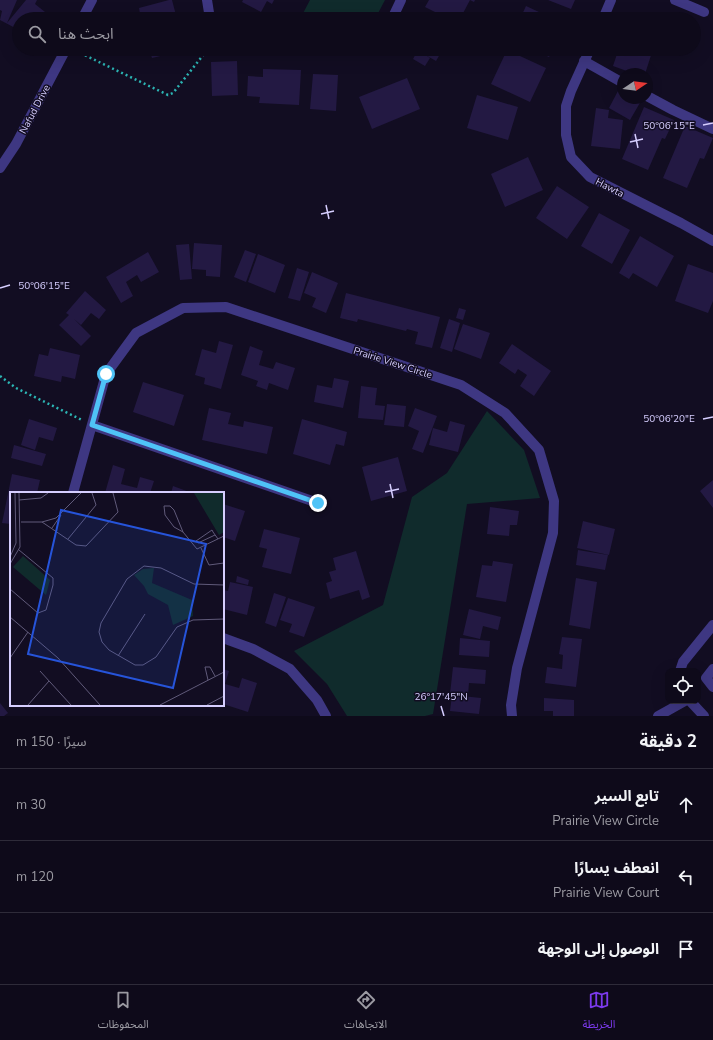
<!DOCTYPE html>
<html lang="ar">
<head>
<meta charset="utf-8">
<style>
  body { margin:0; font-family:"Nunito Sans","Noto Sans Arabic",sans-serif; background:#1c1827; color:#f1f3f6; direction:rtl }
  .controls { position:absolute; right:12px; bottom:12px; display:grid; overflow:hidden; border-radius:8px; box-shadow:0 4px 16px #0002 }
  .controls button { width:36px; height:36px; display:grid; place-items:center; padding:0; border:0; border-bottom:1px solid #2e2b39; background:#0e0a1a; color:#f1f3f6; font:20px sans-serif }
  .compass { position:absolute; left:617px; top:68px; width:36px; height:36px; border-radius:50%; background:#0e0a1a; box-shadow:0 4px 16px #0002; rotate:77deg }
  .stop { position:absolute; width:12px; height:12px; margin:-9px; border:3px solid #4fc3f7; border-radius:50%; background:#fff }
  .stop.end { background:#4fc3f7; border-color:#fff; box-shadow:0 1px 4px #0008 }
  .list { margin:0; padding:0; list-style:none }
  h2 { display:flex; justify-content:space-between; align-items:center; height:52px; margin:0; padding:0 16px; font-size:17px }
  h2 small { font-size:13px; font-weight:400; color:#9b9aa2 }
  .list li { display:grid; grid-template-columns:26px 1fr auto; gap:12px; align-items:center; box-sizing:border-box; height:72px; padding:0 16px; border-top:1px solid #2e2b39 }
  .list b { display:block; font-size:15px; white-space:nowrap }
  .list p { margin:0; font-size:13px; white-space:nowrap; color:#9b9aa2 }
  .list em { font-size:13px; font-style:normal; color:#9b9aa2 }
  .icon { flex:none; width:22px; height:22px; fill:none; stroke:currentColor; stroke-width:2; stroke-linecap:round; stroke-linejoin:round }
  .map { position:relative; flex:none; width:713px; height:716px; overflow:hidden; direction:ltr }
  .search { position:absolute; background:#0e0a1a; box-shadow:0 4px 16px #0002; left:12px; right:12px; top:12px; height:44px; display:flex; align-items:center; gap:10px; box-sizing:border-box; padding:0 14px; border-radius:22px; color:#9b9aa2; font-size:15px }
  .sheet { height:268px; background:#0e0a1a }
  nav { display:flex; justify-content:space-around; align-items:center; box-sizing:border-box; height:56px; border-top:1px solid #2e2b39; background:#0e0a1a; font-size:11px; color:#9b9aa2 }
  nav a { display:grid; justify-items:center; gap:2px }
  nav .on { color:#7c3aed }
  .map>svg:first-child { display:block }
</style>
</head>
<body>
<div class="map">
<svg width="713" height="716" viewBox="0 0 713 716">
  <rect width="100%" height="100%" fill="#120d22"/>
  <!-- green -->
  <path fill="#102b2c" d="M310 0H385L375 19H300Z
    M487 411 524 450 540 498 467 504 433 714 425 716H347L327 684 294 651 383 605 412 497 447 473Z"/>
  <!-- building -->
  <path fill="#231943" d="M0 0H17L7 23 26 0H37L35 4 45 12 40 19H19V30L0 20 2 11 0 10Z
    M169 0H172L177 19H141L139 8Z
    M243 0H274L272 4 267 1 261 12 242 2Z
    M429 0H475L474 2 470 0 460 19H449L425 7Z
    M548 0H575L571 9Z
    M526 6 554 19H520Z
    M149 49H186V50L152 58Z
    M416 49H443L436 61 422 53 430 58 425 66 413 59 418 50Z
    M532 49H553L549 57Z
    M613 49H653L645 74H635L613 66 617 54 612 52Z
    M507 50 546 68 530 102 491 84Z
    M237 61 238 95 212 96 211 62Z
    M263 69 301 70 299 105 259 103 260 97 247 96 248 76 263 77Z
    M313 74 338 75 336 111 310 109Z
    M407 78 420 109 372 129 359 97Z
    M619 89 623 91V98H635L641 101 630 120 609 108Z
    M477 95 518 107 508 140 467 128Z
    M644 107 674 120 665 139 662 138 648 170 622 159Z
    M596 108 609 110 608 118 623 120 620 149 591 146Z
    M685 126 713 138 704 159 700 158 687 188 663 178Z
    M528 157 543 190 505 207 491 174Z
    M557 186 589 207 567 239 536 218Z
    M599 213 630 230 612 264 581 246Z
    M640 236 674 256 657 287 633 273 629 279 619 273Z
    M194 243 222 245 220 277 206 276V270L192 269Z
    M189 244 192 279 180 280 176 245Z
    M245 250 256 254 246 282 234 277Z
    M148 252 159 272 141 282 137 275 126 282 133 296 121 303 106 277Z
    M258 254 285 265 275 293 248 282Z
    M688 264 713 273V301L708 313 675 301Z
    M297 268 309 272 300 301 288 298Z
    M312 272 338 283 326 313 312 307 316 298 304 293Z
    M85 291 106 310 99 319 91 313 81 325 74 319 91 336 81 346 59 325 69 315 66 313Z
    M346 293 440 317 432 348 415 344 418 332 407 329 406 331 358 319 357 322 340 318Z
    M459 308 466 310 463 320 456 318Z
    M449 319 460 323 452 352 440 348Z
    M463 324 490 333 481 359 454 349Z
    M219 341 233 345 221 389 204 384 205 378 195 375 202 349 216 353Z
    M512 344 551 371 534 396 520 386 527 375 518 369 515 374 499 363Z
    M250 346 263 351 259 365 273 369 276 362 295 368 288 390 269 383 267 390 256 386 258 381 241 375Z
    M50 348 80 355 75 379 62 376 61 382 34 376 39 354 48 356Z
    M334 378 349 381 343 408 314 402 317 385 332 388Z
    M143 382 184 395 174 426 133 412Z
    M361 386 377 388 375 405 385 406 383 420 358 418Z
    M387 404 406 406 404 427 384 425Z
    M209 408 231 413 228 424 243 427 244 421 273 427 267 454 202 440Z
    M415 408 437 416 423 453 412 449 419 431 408 426Z
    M29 419 57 428 53 441 39 437 35 450 21 445Z
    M302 419 347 432 344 446 336 444 330 465 293 454Z
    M450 421 465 425 458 452 429 445 433 428 447 432Z
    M14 445 46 454 42 466 11 458Z
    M398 457 407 491 371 501 362 467Z
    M113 465 125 469 121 484 137 488 140 477 154 481 150 493H105Z
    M12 474 40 480 37 493H11V524L2 523Z
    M713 480V508L700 491Z
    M173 486 192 493H171Z
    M223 504 245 511 235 541 223 537Z
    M490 507 519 511 517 525H510L509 536 487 534Z
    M583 521 615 529 609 555 577 548Z
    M264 529 300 538 291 574 262 567 267 549 259 547Z
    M578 550 608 555 605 570 576 565Z
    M356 551 370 597 362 600 359 590 330 599 326 583 332 581 329 572 336 570 333 558Z
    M493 561 513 564 506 602 476 597 482 565 492 566Z
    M237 576 249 580 248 585 236 582Z
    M576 578 597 582 590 629 569 625Z
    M230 582 253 587 247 615 223 609V590L228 591Z
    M274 593 286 597 276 627 265 623Z
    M288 598 315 607 304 637 289 632 292 624 280 620Z
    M469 609 501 617 498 630 483 626 480 639 463 635Z
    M562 637 582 639 576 687 545 683 547 667 562 669 563 655 559 654Z
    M460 638 490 641 489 657 459 655Z
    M453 667 486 670 485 684 469 683 468 695 450 694Z
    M223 669 229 671 225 684 239 688 242 678 257 683 248 712 223 704Z
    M452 695 481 698 479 714 450 711Z
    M544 698 574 700V716H553V711H544Z
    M0 703 8 713 4 716H0Z"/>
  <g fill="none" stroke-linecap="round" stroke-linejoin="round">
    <!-- path -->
    <path stroke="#2cb5b4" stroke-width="2.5" stroke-dasharray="2 3" stroke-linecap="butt" d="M76 51 168 95 173 93 208 49
      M0 376 16 388 82 420"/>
    <!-- minor -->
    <path stroke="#3e3782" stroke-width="10" d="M207 0 210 19
      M675 0 704 12
      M82 19 92 0
      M392 19 401 0
      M603 19 611 0
      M590 49 571 91 566 106V135L571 157 590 177 681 223 713 241
      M584 61 623 83
      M647 96 673 110 713 129
      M0 168 16 144 66 49
      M92 425 318 503
      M73 493 106 374 136 333 183 308 226 307 461 385 505 413 539 450 554 501 553 533 517 668 511 705 512 716
      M223 638 253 649 290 669 317 700 326 716
      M713 669 706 678 713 687
      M680 671 683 662 713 625
      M690 701 704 716
      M658 716 685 701"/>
  </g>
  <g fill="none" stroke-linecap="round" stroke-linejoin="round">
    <!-- route -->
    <path stroke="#4fc3f7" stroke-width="5" d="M106 374 92 425 318 503"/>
  </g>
  <!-- ticks -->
  <path fill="none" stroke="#d6ceff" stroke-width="1.5" d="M703 125 713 123M635 134 638 148M630 142 643 139M326 205 329 219M321 214 334 211M0 288 10 285M703 419 713 417M390 484 393 498M385 492 399 489M441 706 444 716"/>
  <g text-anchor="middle" stroke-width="3" stroke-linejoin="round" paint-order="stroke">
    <!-- street labels -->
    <g font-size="10" fill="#d6ceff" stroke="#120d22">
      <text transform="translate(34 109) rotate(-62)" y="4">Nafud Drive</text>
      <text transform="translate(610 187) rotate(27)" y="4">Hawta</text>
      <text transform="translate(393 362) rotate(18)" y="4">Prairie View Circle</text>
    </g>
  </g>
  <!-- overview -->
  <g transform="translate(10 492)">
    <rect width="214" height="214" fill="#120d22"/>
    <path d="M184 1H214V40L209 43ZM13 64 40 88 36 103 3 75ZM144 76 142 91 182 108 183 124 163 133 158 113 138 102 134 94 124 83 133 77Z" fill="#102b2c"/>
    <path fill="none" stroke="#605a7a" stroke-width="1" d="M9 8 31 6 38 1M11 30H32L66 53 76 54 108 20 103 1M32 30 46 26 71 1M42 36 51 23M173 40 164 35 155 23 154 14H160L164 18 173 40 187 57 214 44M205 43 188 51 186 49 202 38 203 40 208 47M58 47 86 13 82 1M191 56 199 73 214 71M0 65 6 51 5 1M0 72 10 55 9 1M214 93 184 92 151 76 134 74 117 87 91 131 89 140 92 150 99 158 125 173H133L146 165 167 135 183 128 214 127M0 97 28 121 36 118 43 93V86L9 58M0 125 48 166 90 213M108 164 135 122M0 166 18 140M30 179 61 213M198 188 195 175H200L205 184M18 213 39 189M150 213 214 180M197 213 214 204"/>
    <path fill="#2654da" fill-opacity="0.15" stroke="#2654da" stroke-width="2" d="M51 18 196 52 163 196 18 162Z"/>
    <rect width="214" height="214" fill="none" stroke="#d6ceff" stroke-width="2"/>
  </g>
  <g font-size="10" text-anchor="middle" fill="#d6ceff" stroke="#120d22" stroke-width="3" stroke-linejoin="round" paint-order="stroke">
    <text x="669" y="129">50°06'15"E</text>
    <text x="44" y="289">50°06'15"E</text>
    <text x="669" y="422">50°06'20"E</text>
    <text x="441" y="700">26°17'45"N</text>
  </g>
</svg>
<div class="controls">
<button><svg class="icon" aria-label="locate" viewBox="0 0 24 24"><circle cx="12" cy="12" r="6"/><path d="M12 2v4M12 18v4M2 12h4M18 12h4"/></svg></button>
</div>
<svg class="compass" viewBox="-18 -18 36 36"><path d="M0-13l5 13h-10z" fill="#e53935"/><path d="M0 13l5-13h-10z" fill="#9b9aa2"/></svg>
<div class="stop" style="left:106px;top:374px"></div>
<div class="stop end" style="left:318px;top:503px"></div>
<div class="search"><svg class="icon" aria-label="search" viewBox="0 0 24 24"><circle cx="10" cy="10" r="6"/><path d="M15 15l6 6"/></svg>ابحث هنا</div>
</div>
<section class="sheet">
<h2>2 دقيقة<small>سيرًا · 150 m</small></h2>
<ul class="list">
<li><svg class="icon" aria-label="ahead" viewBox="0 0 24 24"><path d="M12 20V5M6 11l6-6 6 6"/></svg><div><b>تابع السير</b><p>Prairie View Circle</p></div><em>30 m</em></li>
<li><svg class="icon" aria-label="left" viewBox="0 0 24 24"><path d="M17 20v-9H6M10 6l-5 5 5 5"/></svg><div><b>انعطف يسارًا</b><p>Prairie View Court</p></div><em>120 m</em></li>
<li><svg class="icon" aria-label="arrive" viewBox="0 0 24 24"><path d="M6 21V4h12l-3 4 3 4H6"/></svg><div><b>الوصول إلى الوجهة</b></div></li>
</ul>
</section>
<nav>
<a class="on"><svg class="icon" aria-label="map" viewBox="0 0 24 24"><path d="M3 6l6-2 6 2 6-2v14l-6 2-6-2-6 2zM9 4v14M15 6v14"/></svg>الخريطة</a>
<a><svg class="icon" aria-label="directions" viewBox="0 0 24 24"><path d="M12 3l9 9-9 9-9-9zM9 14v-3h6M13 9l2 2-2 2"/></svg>الاتجاهات</a>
<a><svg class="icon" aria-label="saved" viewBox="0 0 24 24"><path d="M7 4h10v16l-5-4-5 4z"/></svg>المحفوظات</a>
</nav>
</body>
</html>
